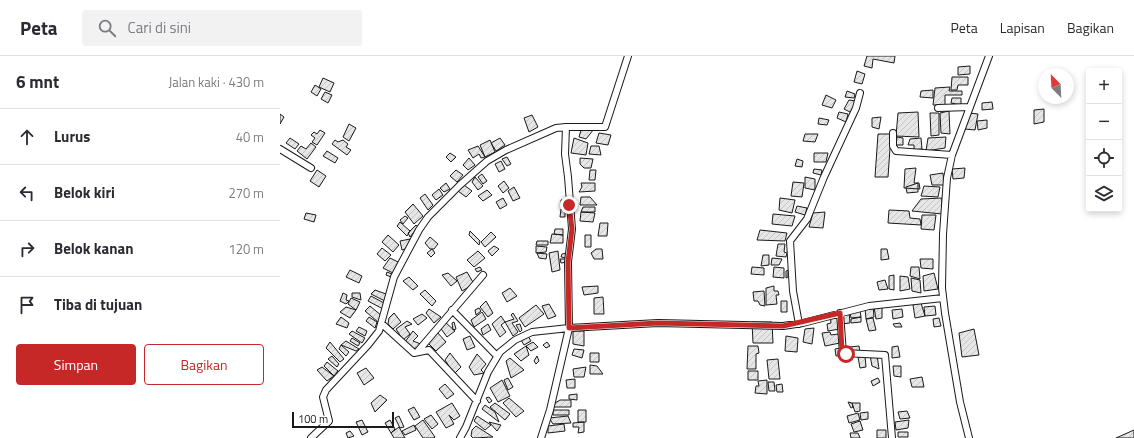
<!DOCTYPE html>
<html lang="id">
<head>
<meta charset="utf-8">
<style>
  body { margin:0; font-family:"Titillium Web",sans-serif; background:#f2f2f3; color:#2b2b33 }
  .controls { position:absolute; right:12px; top:12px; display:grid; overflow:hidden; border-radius:4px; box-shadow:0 2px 6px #0003 }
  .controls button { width:36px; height:36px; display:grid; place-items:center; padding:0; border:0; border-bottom:1px solid #e1e1e2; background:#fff; color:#2b2b33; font:20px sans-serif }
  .compass { position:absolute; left:758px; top:12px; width:36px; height:36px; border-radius:50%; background:#fff; box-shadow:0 2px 6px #0003; rotate:336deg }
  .scale { position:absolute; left:12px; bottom:10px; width:102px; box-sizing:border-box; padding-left:4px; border:2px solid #1a1a1a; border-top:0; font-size:11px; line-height:14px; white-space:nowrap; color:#1a1a1a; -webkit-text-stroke:3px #fff; paint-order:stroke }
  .stop { position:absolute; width:12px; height:12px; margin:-9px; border:3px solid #c62828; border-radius:50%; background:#fff }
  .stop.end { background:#c62828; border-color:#fff; box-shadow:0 1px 4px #0008 }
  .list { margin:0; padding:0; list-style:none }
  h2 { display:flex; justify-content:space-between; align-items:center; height:52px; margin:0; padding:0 16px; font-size:17px }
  h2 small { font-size:13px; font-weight:400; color:#7c7c81 }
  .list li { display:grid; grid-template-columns:26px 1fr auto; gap:12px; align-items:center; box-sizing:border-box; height:56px; padding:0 16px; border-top:1px solid #e1e1e2 }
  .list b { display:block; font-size:15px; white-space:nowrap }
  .list em { font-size:13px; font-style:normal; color:#7c7c81 }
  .actions { display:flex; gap:8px; padding:12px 16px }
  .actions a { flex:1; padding:9px 0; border:1px solid #c62828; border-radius:4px; text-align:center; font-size:14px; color:#c62828 }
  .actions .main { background:#c62828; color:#fff }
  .icon { flex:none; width:22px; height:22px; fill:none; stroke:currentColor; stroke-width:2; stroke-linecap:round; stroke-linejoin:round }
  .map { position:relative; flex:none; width:854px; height:382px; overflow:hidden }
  header { display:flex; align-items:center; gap:24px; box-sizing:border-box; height:56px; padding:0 20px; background:#fff; border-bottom:1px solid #e1e1e2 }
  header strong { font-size:19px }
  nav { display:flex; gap:22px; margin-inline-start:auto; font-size:14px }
  .search { width:280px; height:36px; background:#f2f2f3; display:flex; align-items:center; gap:10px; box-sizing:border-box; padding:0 14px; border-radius:4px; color:#7c7c81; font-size:15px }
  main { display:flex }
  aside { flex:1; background:#fff }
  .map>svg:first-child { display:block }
</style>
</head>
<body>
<header>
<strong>Peta</strong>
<div class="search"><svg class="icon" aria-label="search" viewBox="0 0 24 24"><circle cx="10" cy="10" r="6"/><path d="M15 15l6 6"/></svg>Cari di sini</div>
<nav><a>Peta</a><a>Lapisan</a><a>Bagikan</a></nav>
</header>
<main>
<aside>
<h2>6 mnt<small>Jalan kaki · 430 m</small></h2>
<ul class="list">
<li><svg class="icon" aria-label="ahead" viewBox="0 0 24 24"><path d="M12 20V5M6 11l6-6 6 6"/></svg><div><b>Lurus</b></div><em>40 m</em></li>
<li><svg class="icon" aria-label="left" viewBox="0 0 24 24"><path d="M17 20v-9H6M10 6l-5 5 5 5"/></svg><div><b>Belok kiri</b></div><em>270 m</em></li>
<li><svg class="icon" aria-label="right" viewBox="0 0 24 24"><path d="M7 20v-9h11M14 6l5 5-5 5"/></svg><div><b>Belok kanan</b></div><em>120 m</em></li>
<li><svg class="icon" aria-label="arrive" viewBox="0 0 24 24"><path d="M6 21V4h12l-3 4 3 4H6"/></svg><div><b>Tiba di tujuan</b></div></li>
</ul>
<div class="actions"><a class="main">Simpan</a><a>Bagikan</a></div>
</aside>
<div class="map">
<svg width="854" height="382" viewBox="0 0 854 382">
  <defs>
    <pattern id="building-hatch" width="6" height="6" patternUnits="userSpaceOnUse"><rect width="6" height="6" fill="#e6e6e6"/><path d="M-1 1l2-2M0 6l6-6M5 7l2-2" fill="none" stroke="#c5c5c5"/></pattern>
  </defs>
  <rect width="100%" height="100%" fill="#fff"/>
  <!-- building -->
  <path fill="url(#building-hatch)" stroke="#1a1a1a" d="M587 0H615L614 7 593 3 592 12 584 10Z
    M690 10V18L678 19V11Z
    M577 15 585 18 582 28 574 26Z
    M672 21H688V29H678L677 34H671Z
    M43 22 54 27 50 36 39 31Z
    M35 29 41 33 37 40 31 36Z
    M670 31 669 35H682V39H665V49H653L655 32Z
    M653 34V42L640 41 641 35Z
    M567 35 575 38 574 42 565 41Z
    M45 36 52 39 48 47 41 43Z
    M546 39 556 44 552 52 542 49Z
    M672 42H681V49L671 47Z
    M569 44 576 45 572 57 564 53Z
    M712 46 713 53 702 54V47Z
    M764 53V66L754 68V54Z
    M669 55 670 78 661 77 660 57Z
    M559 56 568 58 566 66 557 62Z
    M638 56 639 81 616 80 618 57Z
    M650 57H659V79L651 80Z
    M689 57 698 58 695 74 685 73Z
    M0 58 4 61 0 68Z
    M252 59 258 71 249 76 244 62Z
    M601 61 599 73 592 71V62Z
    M539 62 549 64 547 69 538 68Z
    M707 64V72L698 74 697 65Z
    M69 68 76 72 69 85 63 81Z
    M302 71 314 73 306 83 299 81Z
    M40 74 45 77 37 89 32 86 35 82 31 79 34 76 37 78Z
    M319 77 331 79 328 89 316 87Z
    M525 78H538L535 86 523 85Z
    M598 78H611L608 121H595Z
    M617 81 623 82V89H616Z
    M666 81 665 92 646 95 648 82Z
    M10 82 19 88 15 93 6 87Z
    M220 82 225 89 216 95 211 87Z
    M294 82 308 87 306 99 291 97Z
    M641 82 642 93 634 94V89H628L630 83Z
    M55 84 58 86 63 84 68 88 66 91 71 94 67 99 52 88Z
    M210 84 215 96 205 101 200 89Z
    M31 87 36 91 27 103 17 95 21 90 26 93Z
    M198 90 205 101 201 102 199 98 193 102 188 94Z
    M311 90H319L321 99 309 98Z
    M47 95 58 102 55 107 43 100Z
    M170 97 176 101 171 106 166 101Z
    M534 97H548L546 106H534Z
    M227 101 231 108 227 110 222 103Z
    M189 102 195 109 188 114 183 109Z
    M300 102 313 103 311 112H304L300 108Z
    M517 103 523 105 522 111 515 110Z
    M221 105 225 113 219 116 215 108Z
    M636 112 634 127H639L640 133 624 132 625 113Z
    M685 112 684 122 673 123 672 113Z
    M534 113 542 114 541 119 533 117Z
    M37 114 46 120 39 131 30 125Z
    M176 114 183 119 177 126 170 120Z
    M310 114H316L315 124H309Z
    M663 117 664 129H652L650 119Z
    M202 118 207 125 203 128 198 121Z
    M195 121 203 130 198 134 192 126Z
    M525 121 535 123V134L525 132Z
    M224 125 229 132 223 137 218 130Z
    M513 126 524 127 522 141 511 140Z
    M166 127 170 133 164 136 160 132Z
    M301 127H315V135L299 136 302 131Z
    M638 127V136L627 137 626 131Z
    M184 129 192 135 186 141 178 135Z
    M644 130 660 131 658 141 641 140Z
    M234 131 240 142 233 145 228 135Z
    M159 133 163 139 156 144 152 139Z
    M207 134 212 139 203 145 198 140Z
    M145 138 153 149 148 154 140 142Z
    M301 141H310L317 149H300Z
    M223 142 227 149 220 153 216 146Z
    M500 142 515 144 512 157 499 154Z
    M662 142V158L632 155 641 143Z
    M288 143 289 149H281V144Z
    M133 148 143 160 134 168 125 156Z
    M517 150 527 152 525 159 515 156Z
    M303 151H315V156H301Z
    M281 153 285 154V161H280Z
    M609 154 629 155 630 162 640 163 641 169 608 167Z
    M301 156 315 157 313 166 300 165Z
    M545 156 543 172 529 171 533 157Z
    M26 157 36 159 34 166 24 163Z
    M493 158 515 160 512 170 492 168Z
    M642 159H656L654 174 641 173Z
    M125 160 128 162 123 168 120 164Z
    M120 166 130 175 127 180 117 170Z
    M320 167H328L327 180H318Z
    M136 169 138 171 130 181 128 177Z
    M275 173H283V179L274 178Z
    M480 174 507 177 505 185 477 184Z
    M190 175 200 185 199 189 189 179Z
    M211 176 216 181 205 191 201 186Z
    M272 178 283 179V187H270Z
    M108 179 119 189 113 196 102 186Z
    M305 179H311V191H305Z
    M150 181 158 188 154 193H150L145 187Z
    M130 183 128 192 122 194 120 185Z
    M257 185H268V189H256Z
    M498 188H505L504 196 507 197 506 201 496 200Z
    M214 190 219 193 212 200 208 195Z
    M256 190 267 191 266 196 256 197Z
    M102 192 111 199 105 205 97 198Z
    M152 193 155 197 151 201 147 197Z
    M316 193H322L323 203H314L311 197Z
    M601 193H607L609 203 601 204Z
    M198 195 205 202 194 211 187 204Z
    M278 195 280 214 272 216 269 197Z
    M257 197 267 198 266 203 259 202Z
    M288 197 287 202 281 201 282 198Z
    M483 199H489V209L481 210Z
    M110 202 120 207 113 217 103 212Z
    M492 202 502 203 499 209H491Z
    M280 203H286L288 206 281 207Z
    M640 203H653V213L641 212Z
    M200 211 202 214 197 216 195 213Z
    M472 211 484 212V219L471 218Z
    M494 211 504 212V222L493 221Z
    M631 211H639L640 223 630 220Z
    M70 214 82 220 79 227 66 221Z
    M508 214V221L506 222V215Z
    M107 216 112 218 111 221 106 219Z
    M187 216 194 228 182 235 176 221Z
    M168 217 177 225 171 230 162 219Z
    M654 217 658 233 644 235 643 220Z
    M614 219V234L609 233V220Z
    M620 220 628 221 630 233 620 235Z
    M129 221 138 230 133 234 123 225Z
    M631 222 640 224 641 237 632 235Z
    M605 224 608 233 599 234 597 226Z
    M318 230V237L304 239 302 231Z
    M494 230V235H498L499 239H496L497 248 486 249V232Z
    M230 232 237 240 227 246 222 237Z
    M95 234 106 238 105 245 91 238Z
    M145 234 156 245 152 250 140 238Z
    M484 235 485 250 480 249 478 245H474L473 236Z
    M63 237 67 239 66 244 69 245 66 248 60 245Z
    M72 237H80L81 244 72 241Z
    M91 240 104 247 103 253 88 245Z
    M323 241 324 258H314V242Z
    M71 242 80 246 76 254 68 248Z
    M206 245 213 257 208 261 200 251Z
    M501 245H507V256H501Z
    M641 247 645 260 635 262 633 249Z
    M269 248 276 260 268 263 262 250Z
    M256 249 264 258 245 271 239 262Z
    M90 250 102 260 98 266 85 255Z
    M593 250 594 261 586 263 585 252Z
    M655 250 656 259 645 260 644 251Z
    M66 251 76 254 70 262 60 256Z
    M594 251H602V262L596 263Z
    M199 252 201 255 196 259 195 254Z
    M149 253 161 261 154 267 146 257Z
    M622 253 623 261 613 263 612 254Z
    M580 254 581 261 571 262 570 256Z
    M202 256 206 263 194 271 191 264Z
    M569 256 570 267 561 268V257Z
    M114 257 121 266 113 273 108 268 109 262Z
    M233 257 238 265 232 267 238 276 233 280 225 266 234 263 231 259Z
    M558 257 560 273 548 275 547 268 551 267 550 259Z
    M142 258 147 262 138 269 133 263Z
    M221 260 225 266 221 269 226 276 220 281 212 268Z
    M61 261 69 267 67 272 56 268Z
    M89 261 97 266 95 272 86 265Z
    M581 261V266L571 267V263Z
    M593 262 596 274 589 275 586 263Z
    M659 262 661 270 654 271 653 263Z
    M127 265 132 268 125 271 130 278 123 284 116 273Z
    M165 266 175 275 167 281 159 270Z
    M174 266 176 273 173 274 172 267Z
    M472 266H492L493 287H473Z
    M620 267 622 271H615L613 268Z
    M208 268 211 274 203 279 201 273Z
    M240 268 242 274 240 276 236 269Z
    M79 271 87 275 85 280 76 275Z
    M534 272 532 288 523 286 525 273Z
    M694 273 699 299 682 301 679 277Z
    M72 275 85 282 82 287 69 278Z
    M133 275 138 280 133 285 141 288 133 294 125 286Z
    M293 275H304V290L293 288Z
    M157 276 166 286 156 295 148 287Z
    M550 276 551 279 558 278 560 287 545 290 542 277Z
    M190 280 195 291 187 294 183 283Z
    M248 280 251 285 244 289 241 284Z
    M506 280 518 282 517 296 505 295Z
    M72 282 80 287 78 290 70 285Z
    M66 285 79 293 76 295 61 289Z
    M50 286 64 303 60 306 46 292Z
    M253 286 258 291 251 295 246 290Z
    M267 286 270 290 266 292 263 289Z
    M61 289 69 296 66 300 59 293Z
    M246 290 249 299 241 305 234 298Z
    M468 290H478L479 297 476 298V313H467Z
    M579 290 580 296H569L570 291Z
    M618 290 620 301 612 302V291Z
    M565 291 566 299 556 300 555 293Z
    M294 293 304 294 302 302 292 299Z
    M170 297 181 311 174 318 165 304Z
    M310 297H319V306H310Z
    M197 298 206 308 201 314 204 317 194 319 189 311Z
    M590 299H597L599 313 592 310Z
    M52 300 59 308 57 311 48 303Z
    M257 300 259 305 256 308 254 305Z
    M585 300 586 311 580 312 578 301Z
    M230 302 244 314 231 322 226 305Z
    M498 303 500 323H489L487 304Z
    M47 306 58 315 54 320 44 310Z
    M310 309 317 310 323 318H310Z
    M613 310H621V321L614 320Z
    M42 311 54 320 47 325 37 314Z
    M306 311 304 321H294L293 313Z
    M86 312 94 322 84 329 77 317Z
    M468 315H478V324H468Z
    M642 321 644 331H632L630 323Z
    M228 322 233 331 228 334 224 324Z
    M598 322 600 326 593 330 591 325Z
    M295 323V332H287L286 324Z
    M222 324 230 340 218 346 210 332Z
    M487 324V338L475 337 476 330H479L478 325Z
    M488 326H494L495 335H489Z
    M165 328 174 338 167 343 159 333Z
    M502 328 503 336H497L496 329Z
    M297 338V344L289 343V339Z
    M100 339 107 344 95 356 91 347Z
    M209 341 212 345 209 347 206 342Z
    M229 342 244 355 236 361 223 347Z
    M280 344H291V351H272L275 347Z
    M568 346 572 347 573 351 571 352Z
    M172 347 180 360 174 364 169 359 174 368 166 372 156 356Z
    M215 347 230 358 225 364 210 351Z
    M572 347H580V355L575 356Z
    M205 349 215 356 219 366 202 353Z
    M134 351 140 361 134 364 128 354Z
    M273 354H289V359H273Z
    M298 354H306V366H298Z
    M627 355 630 362 620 363 618 356Z
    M588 356V363L581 364 580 357Z
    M578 357 580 364 569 367 567 360Z
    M151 359 158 368 152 373 144 363Z
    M119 360 124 371 120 372 115 362Z
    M197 360 211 369 205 374 194 365Z
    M288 360 291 367 273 368 269 362Z
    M82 364 88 376 82 379 76 366Z
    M110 364 115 373 111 377 105 367Z
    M143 364 155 381 154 382H143L135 370Z
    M629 364 628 372 616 374 615 366Z
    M580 365 583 374 574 376 571 368Z
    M209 366 221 369 217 375Z
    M304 366V376L298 377 299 371H293V367Z
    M284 368 285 375 268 377V370Z
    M134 369 136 374 125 379 122 375Z
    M196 370 213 381 193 382 191 380 192 374Z
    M119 371 125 382H114L111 377Z
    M597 374H606V382H597Z
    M854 374V382H836Z
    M70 375 74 380 68 382 66 377Z
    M618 376H628V381H618Z
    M570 377H578L580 382H571Z"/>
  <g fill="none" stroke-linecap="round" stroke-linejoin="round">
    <!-- street casing -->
    <g stroke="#1a1a1a" stroke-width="8">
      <path id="street" d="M658 52 690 51
        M286 71H325L348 0
        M613 77V90L616 95 672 99
        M0 93 31 112
        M172 254 217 300
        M560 257 563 297 605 299 612 382
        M102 268 134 297 149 294 197 345
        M519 268 513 235 510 185 527 163 544 121 576 52 580 37
        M138 295 203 219
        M31 382 49 365 43 341 46 334 88 289 99 275 114 221 139 174 148 161 180 129 207 105 226 94 276 72 286 71 285 98 288 121 292 173 288 206 289 272 270 354 261 382
        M180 382 186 371 208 316 220 296 235 284 252 276 289 272 378 267 503 270 523 267 589 250 663 242
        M689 382 680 346 665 257 662 232 663 178 667 122 672 99 709 0"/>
    </g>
    <!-- street -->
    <use href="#street" stroke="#fff" stroke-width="6"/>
  </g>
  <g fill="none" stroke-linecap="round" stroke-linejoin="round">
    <!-- route -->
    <path stroke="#c62828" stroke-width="5" d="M289 149 292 173 288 206 289 272 378 267 503 270 560 257 562 296 566 298"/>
  </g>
</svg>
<div class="controls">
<button>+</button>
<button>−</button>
<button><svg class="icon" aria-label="locate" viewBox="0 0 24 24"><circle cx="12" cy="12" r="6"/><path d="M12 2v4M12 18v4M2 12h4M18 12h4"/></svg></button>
<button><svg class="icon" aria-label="layers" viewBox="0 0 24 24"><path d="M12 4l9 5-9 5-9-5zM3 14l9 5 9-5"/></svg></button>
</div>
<svg class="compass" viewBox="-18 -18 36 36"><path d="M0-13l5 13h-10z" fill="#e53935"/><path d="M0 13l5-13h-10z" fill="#7c7c81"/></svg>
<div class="scale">100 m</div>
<div class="stop" style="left:566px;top:298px"></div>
<div class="stop end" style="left:289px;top:149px"></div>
</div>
</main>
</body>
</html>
